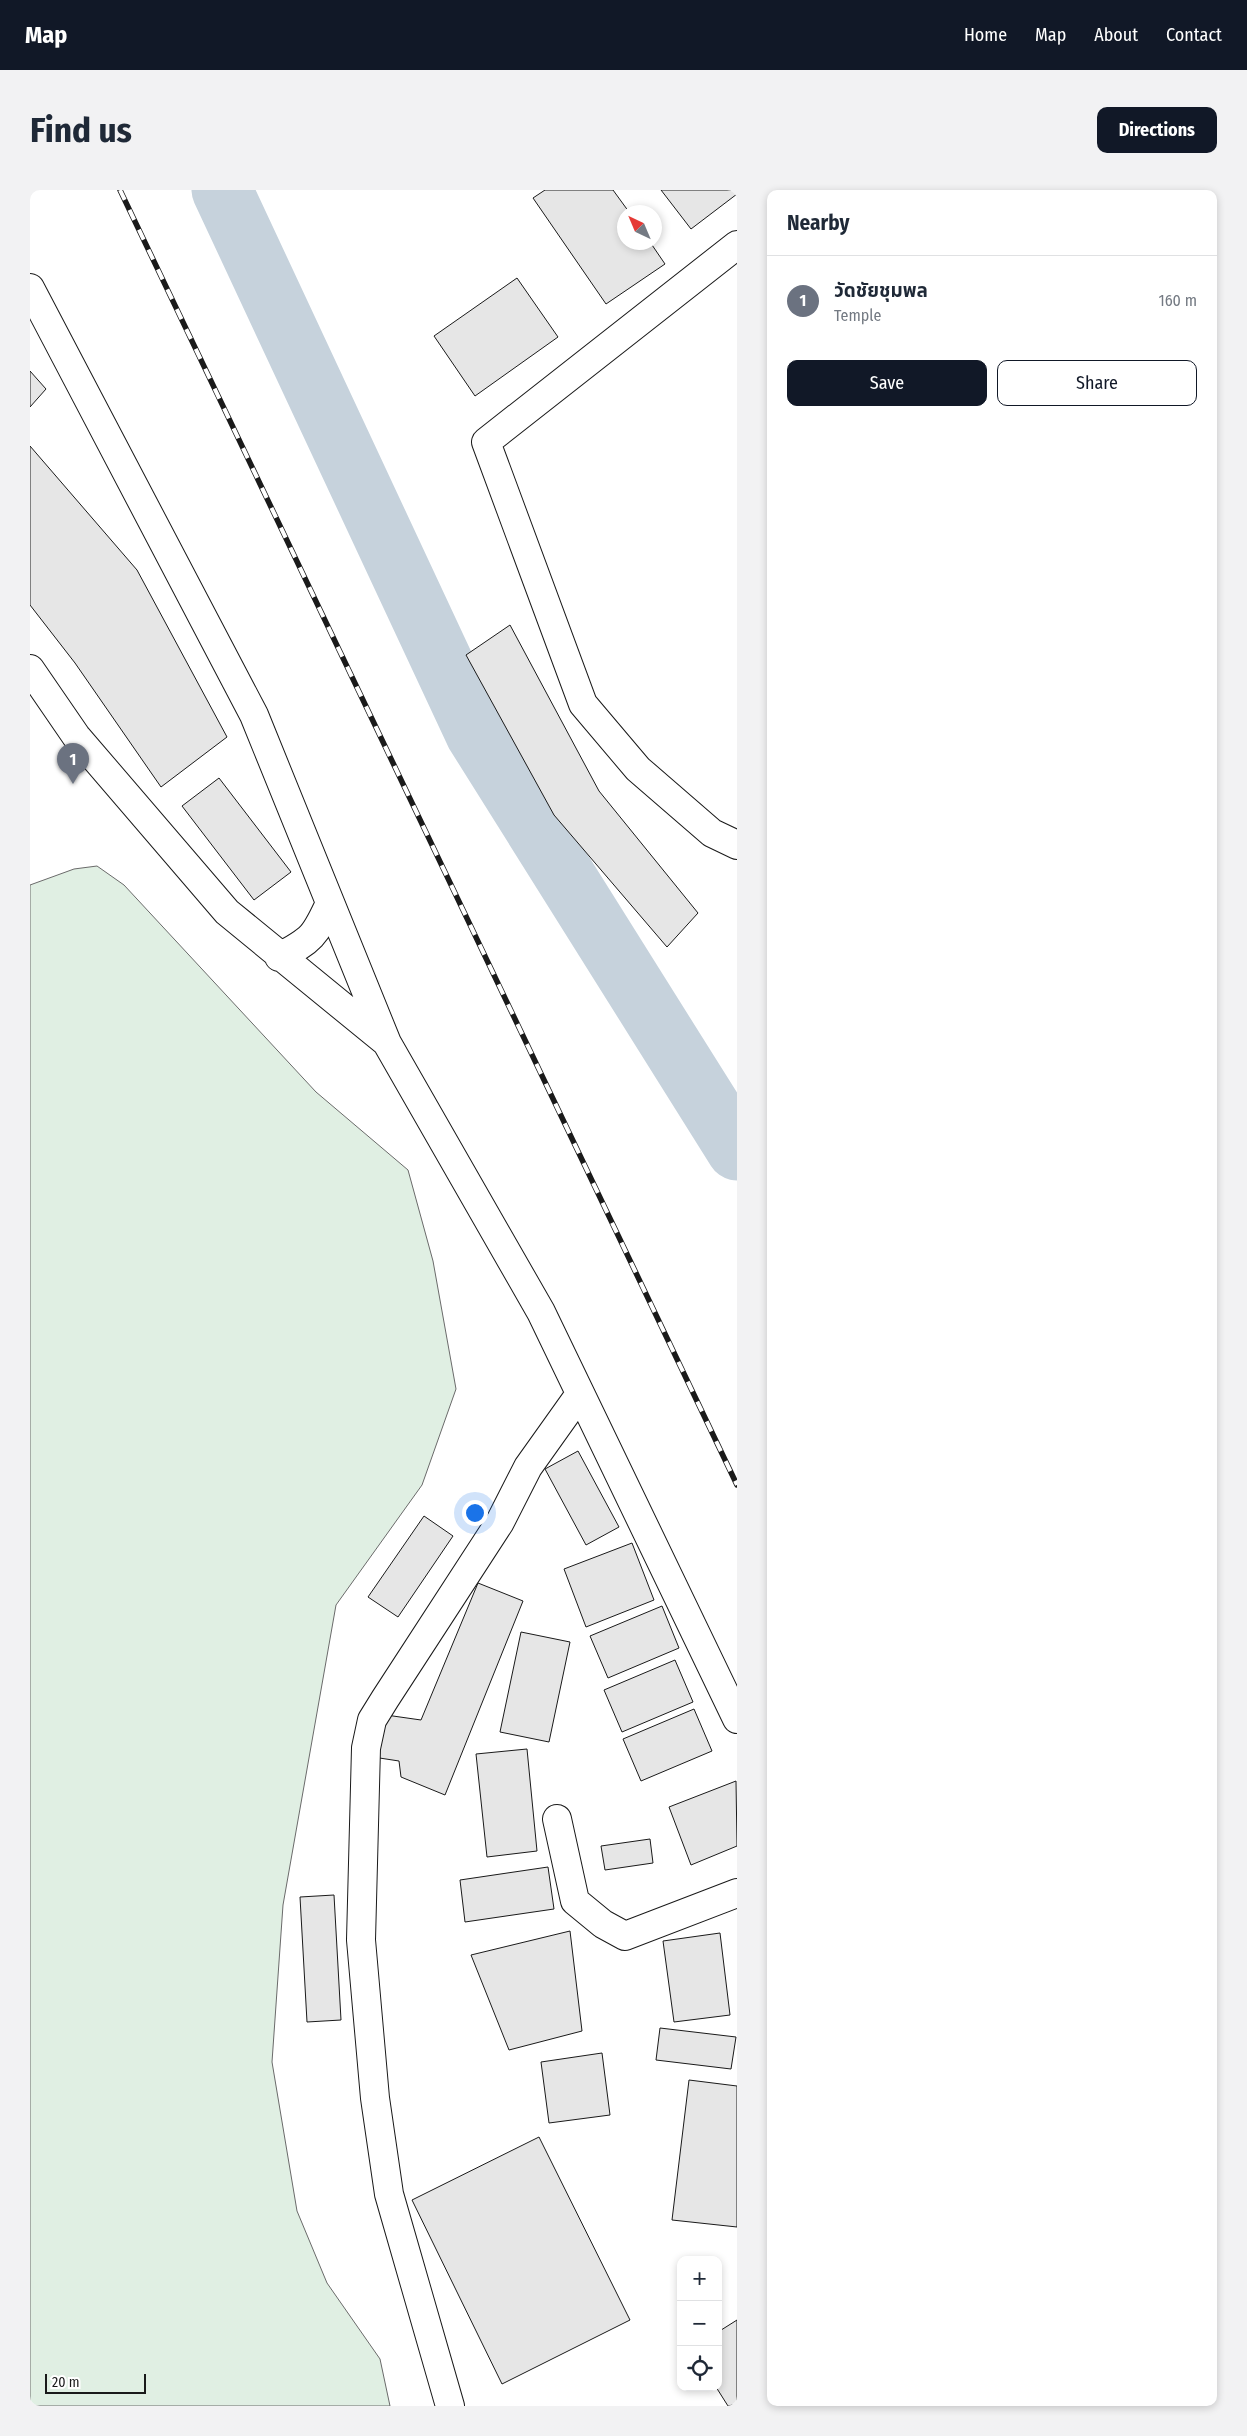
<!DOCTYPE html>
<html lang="en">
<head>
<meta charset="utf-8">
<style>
  body { margin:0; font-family:"Fira Sans Condensed","Noto Sans Thai",sans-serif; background:#f2f2f3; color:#1f2937 }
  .controls { position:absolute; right:15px; bottom:15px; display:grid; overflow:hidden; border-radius:10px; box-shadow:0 2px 8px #0003 }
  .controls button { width:45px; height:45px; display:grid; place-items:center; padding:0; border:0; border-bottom:1px solid #e0e1e3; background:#fff; color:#1f2937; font:25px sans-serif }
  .compass { position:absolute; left:587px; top:15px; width:45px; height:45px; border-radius:50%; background:#fff; box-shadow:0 2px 8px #0003; rotate:316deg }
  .scale { position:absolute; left:15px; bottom:12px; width:101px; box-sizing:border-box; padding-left:5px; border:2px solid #1a1a1a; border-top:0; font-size:14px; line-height:18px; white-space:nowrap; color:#1a1a1a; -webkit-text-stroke:4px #fff; paint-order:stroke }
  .you { position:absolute; left:444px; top:1322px; width:18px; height:18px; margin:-12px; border:4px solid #fff; border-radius:50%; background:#1a73e8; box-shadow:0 0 0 8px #1a73e833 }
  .badge { display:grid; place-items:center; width:32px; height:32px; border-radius:50%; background:#111827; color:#fff; font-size:16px; font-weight:700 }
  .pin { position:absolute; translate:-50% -41px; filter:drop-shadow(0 1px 2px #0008) }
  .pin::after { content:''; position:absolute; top:26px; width:18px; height:15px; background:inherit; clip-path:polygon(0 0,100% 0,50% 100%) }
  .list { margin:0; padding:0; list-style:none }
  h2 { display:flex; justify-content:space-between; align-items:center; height:65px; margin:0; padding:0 20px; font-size:21px }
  h2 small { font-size:16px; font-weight:400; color:#747a83 }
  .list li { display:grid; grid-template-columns:32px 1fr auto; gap:15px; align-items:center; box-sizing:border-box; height:90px; padding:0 20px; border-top:1px solid #e0e1e3 }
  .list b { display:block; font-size:19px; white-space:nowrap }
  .list p { margin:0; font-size:16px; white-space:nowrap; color:#747a83 }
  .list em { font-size:16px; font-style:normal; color:#747a83 }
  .actions { display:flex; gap:10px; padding:15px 20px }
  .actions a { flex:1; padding:11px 0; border:1px solid #111827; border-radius:10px; text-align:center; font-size:18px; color:#111827 }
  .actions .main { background:#111827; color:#fff }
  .icon { flex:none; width:28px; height:28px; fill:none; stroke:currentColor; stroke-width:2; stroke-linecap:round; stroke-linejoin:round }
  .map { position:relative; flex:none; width:707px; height:2216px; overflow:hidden; border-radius:10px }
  header { display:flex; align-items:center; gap:30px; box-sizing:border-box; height:70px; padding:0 25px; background:#111827; color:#fff }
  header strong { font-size:24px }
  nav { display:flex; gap:28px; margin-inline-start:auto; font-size:18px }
  .intro { display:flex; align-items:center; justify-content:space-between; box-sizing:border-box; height:120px; padding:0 30px }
  h1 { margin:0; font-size:35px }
  .button { padding:12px 22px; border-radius:10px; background:#111827; color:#fff; font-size:18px; font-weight:700 }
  main { display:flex; gap:30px; padding:0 30px }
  aside { flex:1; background:#fff; border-radius:10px; box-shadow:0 2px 8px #0003 }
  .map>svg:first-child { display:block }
</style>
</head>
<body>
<header>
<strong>Map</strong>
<nav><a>Home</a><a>Map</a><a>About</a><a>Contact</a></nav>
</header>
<div class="intro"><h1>Find us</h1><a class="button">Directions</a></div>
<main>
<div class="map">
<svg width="707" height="2216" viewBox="0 0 707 2216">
  <rect width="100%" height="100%" fill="#fff"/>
  <!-- green -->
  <path fill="#e0efe3" stroke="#6a6a6a" d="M67 676 94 695 286 902 378 980 403 1071 426 1199 392 1295 306 1415 253 1715 242 1872 267 2021 297 2093 350 2169 360 2216H0V695L44 679Z"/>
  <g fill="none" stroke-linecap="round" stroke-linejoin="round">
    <!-- river -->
    <path stroke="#c6d2dc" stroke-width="61" d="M192 0 446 544 707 960"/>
  </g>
  <!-- building -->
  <path fill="#e6e6e6" stroke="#1a1a1a" d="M515 0H583L599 22H594V52H620L635 74 576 114 503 8Z
    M631 0H707V4L661 39Z
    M487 88 528 147 445 206 404 146Z
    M0 181 16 199 0 217Z
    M0 256 107 380 197 547 131 597 45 473 0 415Z
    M480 435 569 601 668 723 637 757 524 625 436 465Z
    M189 588 261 682 224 710 152 616Z
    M548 1261 589 1337 556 1355 515 1279Z
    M394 1326 423 1346 368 1427 338 1407Z
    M602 1353 624 1410 556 1437 534 1379Z
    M448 1393 493 1411 415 1605 371 1587 369 1571 343 1567 349 1524 391 1530Z
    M632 1416 649 1458 578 1488 560 1446Z
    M491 1442 540 1452 519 1552 470 1542Z
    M645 1470 663 1512 592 1542 574 1500Z
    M664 1519 682 1561 611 1591 593 1549Z
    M497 1559 507 1661 457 1667 446 1564Z
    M706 1591 707 1656 661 1675 639 1617Z
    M620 1649 623 1673 575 1680 571 1656Z
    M518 1677 524 1719 435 1732 430 1690Z
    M304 1705 311 1830 277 1832 270 1707Z
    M540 1741 552 1841 479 1860 441 1765Z
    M690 1743 700 1825 644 1832 633 1751Z
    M630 1838 706 1847 701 1879 626 1870Z
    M572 1863 580 1925 519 1933 511 1872Z
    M659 1890 707 1896V2037L642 2030Z
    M509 1947 600 2130 472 2194 382 2010Z
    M707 2130V2214L698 2216 686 2197H688V2142Z"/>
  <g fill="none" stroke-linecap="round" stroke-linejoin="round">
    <!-- minor casing -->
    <g stroke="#1a1a1a" stroke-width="30">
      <path id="minor" d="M707 55 456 252 553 514 608 579 682 643 707 655
        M0 98 224 525 357 853 511 1122 707 1529
        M0 479 46 546 197 722 356 852
        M249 767C282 750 285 746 300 713
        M527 1629 545 1711 573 1734 595 1746 707 1703
        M420 2216 359 2004 345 1908 331 1750 336 1558 342 1530 355 1509 470 1332 498 1277 550 1204"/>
    </g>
    <!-- minor -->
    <use href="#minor" stroke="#fff" stroke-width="28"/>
    <!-- rail casing -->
    <g stroke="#1a1a1a" stroke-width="5.5">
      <path id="rail" d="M90 0 707 1295"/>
    </g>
    <!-- rail -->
    <use href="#rail" stroke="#fff" stroke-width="4" stroke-dasharray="11" stroke-linecap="butt"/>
  </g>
</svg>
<div class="controls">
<button>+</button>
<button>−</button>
<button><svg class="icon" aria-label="locate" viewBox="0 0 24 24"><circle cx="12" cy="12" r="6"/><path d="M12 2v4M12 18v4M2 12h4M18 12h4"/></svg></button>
</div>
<svg class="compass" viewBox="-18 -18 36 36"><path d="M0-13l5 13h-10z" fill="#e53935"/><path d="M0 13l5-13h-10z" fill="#747a83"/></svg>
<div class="scale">20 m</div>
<div class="you"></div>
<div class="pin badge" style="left:43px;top:594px;background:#6b7280">1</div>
</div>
<aside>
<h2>Nearby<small></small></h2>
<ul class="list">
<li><span class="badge" style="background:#6b7280">1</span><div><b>วัดชัยชุมพล</b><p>Temple</p></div><em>160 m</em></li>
</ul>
<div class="actions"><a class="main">Save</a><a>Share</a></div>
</aside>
</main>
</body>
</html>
